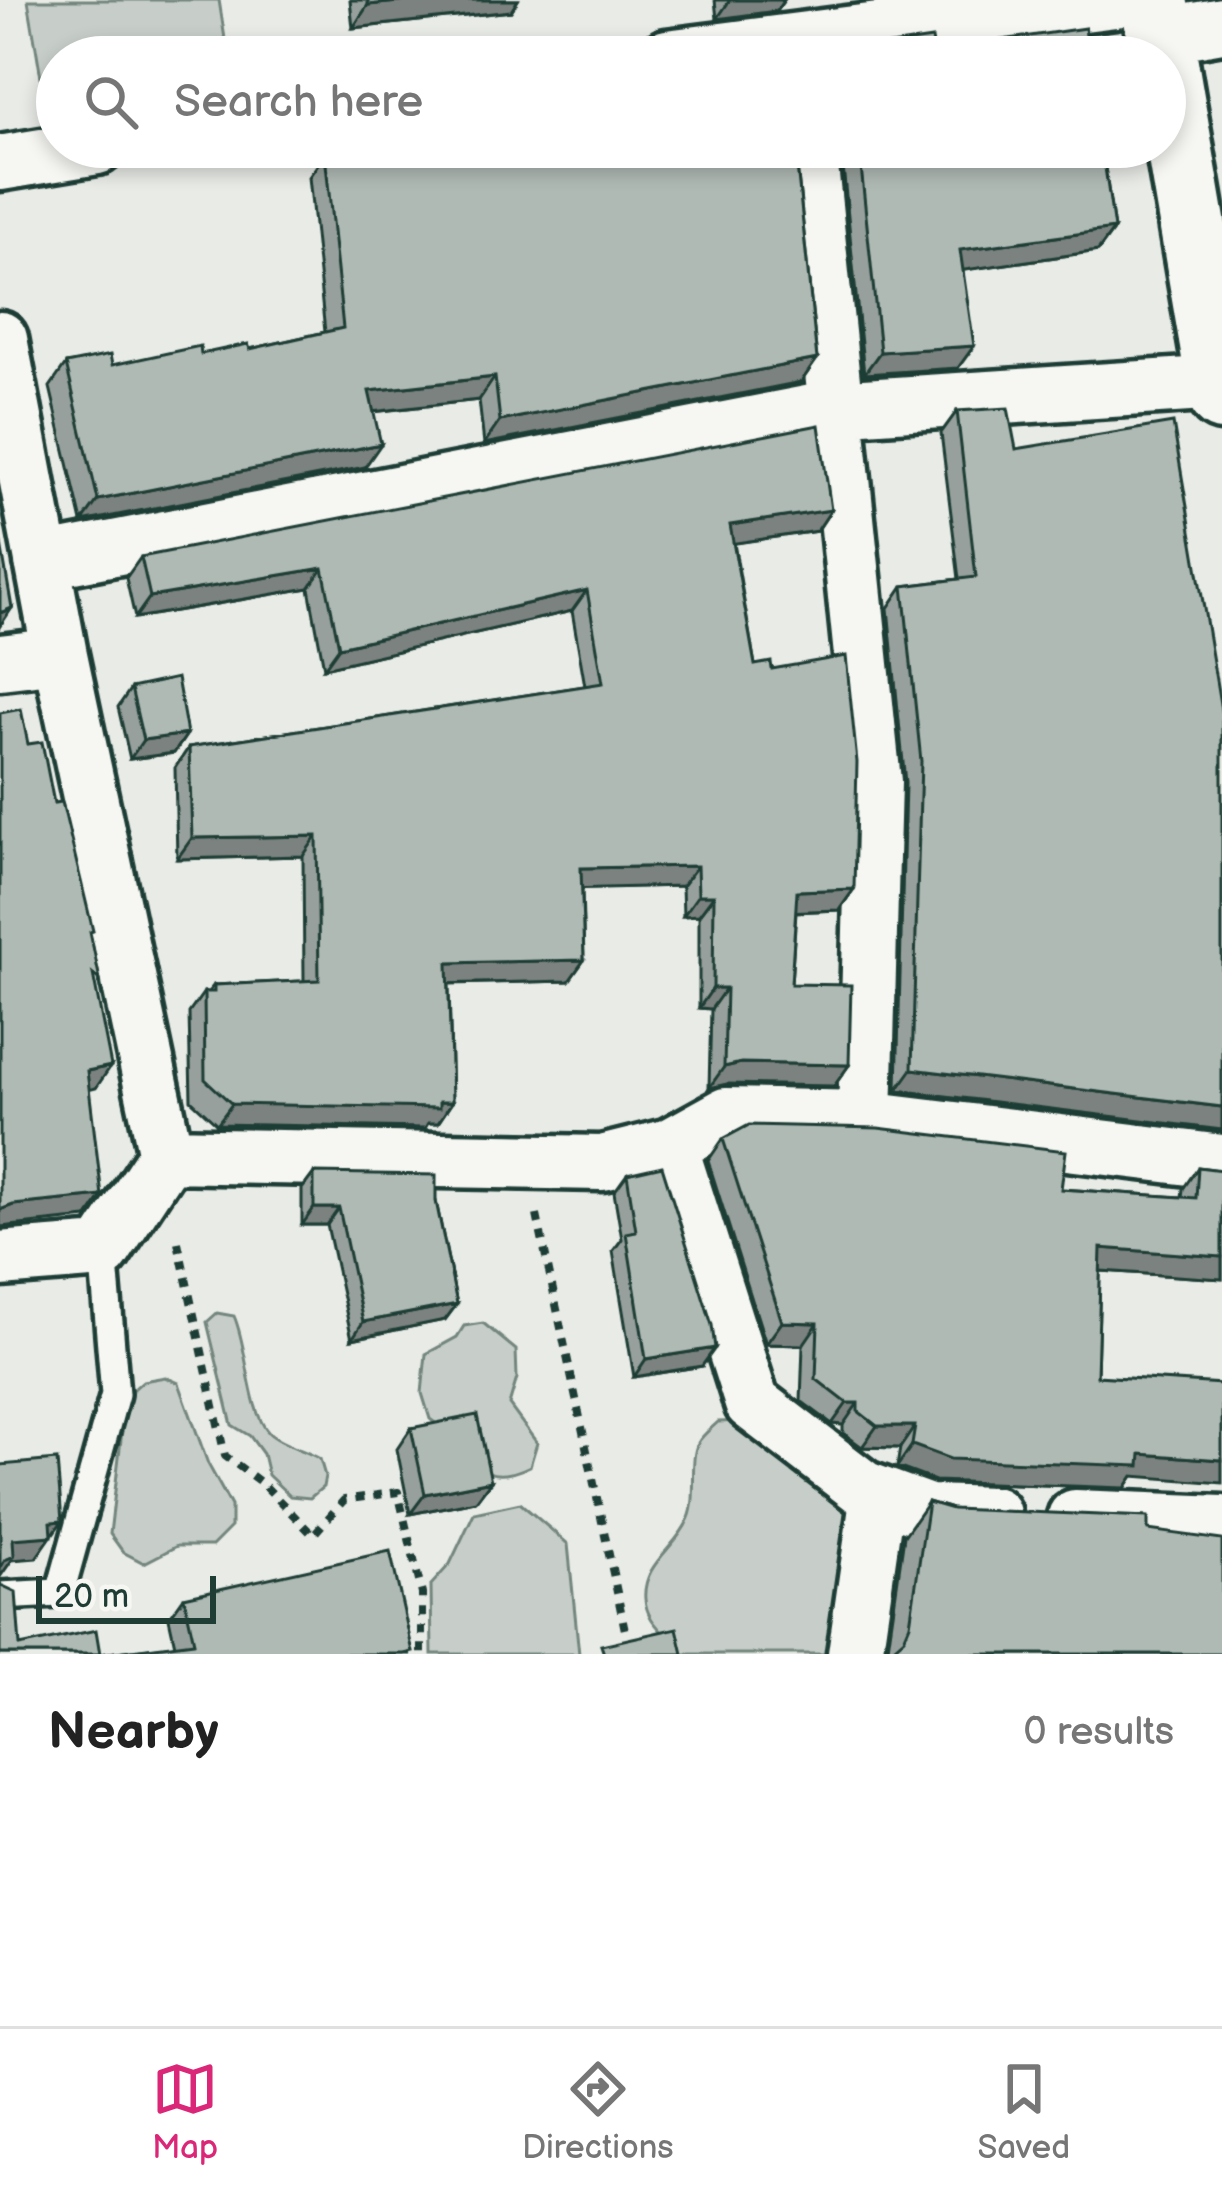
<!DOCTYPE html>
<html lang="en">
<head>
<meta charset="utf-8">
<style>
  body { margin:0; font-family:"Balsamiq Sans",sans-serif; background:#f6f6f6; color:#222 }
  .scale { position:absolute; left:36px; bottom:30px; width:180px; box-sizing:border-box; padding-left:12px; border:6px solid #1f3d34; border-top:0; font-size:33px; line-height:42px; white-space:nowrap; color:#1f3d34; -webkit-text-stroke:9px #f6f6f2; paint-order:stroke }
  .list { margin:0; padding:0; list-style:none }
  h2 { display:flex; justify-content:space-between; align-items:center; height:156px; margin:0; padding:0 48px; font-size:51px }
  h2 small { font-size:39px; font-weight:400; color:#767676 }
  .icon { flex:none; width:66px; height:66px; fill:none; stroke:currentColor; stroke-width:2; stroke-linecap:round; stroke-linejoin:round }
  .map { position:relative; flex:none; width:1222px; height:1654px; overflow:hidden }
  .search { position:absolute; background:#fff; box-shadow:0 6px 18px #0003; left:36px; right:36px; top:36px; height:132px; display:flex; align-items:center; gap:30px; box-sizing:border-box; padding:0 42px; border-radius:66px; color:#767676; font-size:45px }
  .sheet { height:372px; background:#fff }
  nav { display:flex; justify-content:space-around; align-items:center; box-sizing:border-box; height:168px; border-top:3px solid #e0e0e0; background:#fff; font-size:33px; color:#767676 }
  nav a { display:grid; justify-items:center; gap:6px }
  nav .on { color:#db2777 }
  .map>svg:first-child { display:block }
</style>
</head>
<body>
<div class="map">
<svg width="1222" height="1654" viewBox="0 0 1222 1654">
  <rect width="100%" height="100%" fill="#e9ebe7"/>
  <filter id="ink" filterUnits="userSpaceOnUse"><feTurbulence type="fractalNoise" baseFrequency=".00833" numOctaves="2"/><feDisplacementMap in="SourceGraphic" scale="24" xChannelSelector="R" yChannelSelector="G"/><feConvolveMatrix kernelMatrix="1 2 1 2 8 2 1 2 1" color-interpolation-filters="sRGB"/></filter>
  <g filter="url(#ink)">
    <!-- green -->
    <path fill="#c7cec9" stroke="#73867e" stroke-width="3" d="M28 0H219L227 52 197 57H57V81L42 83Z
      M217 1313 234 1316C248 1347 248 1411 269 1433 280 1444 305 1450 320 1459L325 1476 323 1487 310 1498 290 1496 268 1475 263 1454 250 1436 232 1425 207 1322Z
      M483 1323 516 1350 517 1378 509 1405 537 1443 530 1466C473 1494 471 1445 430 1419L422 1393 426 1354 457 1337 464 1326Z
      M165 1377 179 1383 208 1464 231 1506V1527L212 1546H177L144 1563 123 1552 110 1534 126 1396 143 1381Z
      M746 1421 843 1493 857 1519 841 1654H679C669 1633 647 1625 645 1599 642 1563 677 1548 689 1518 698 1497 689 1459 698 1443 702 1435 712 1428 718 1422Z
      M520 1503 568 1544 579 1654H432L431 1585 450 1564 474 1513Z"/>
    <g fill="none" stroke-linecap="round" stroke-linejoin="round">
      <!-- lane casing -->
      <g stroke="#1f3d34" stroke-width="36">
        <path id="lane" d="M0 1596 60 1593 115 1394 103 1251"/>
      </g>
      <!-- street casing -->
      <g stroke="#1f3d34" stroke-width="63">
        <path id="street" d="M1160 36 1222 25
          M667 57 1115 0
          M809 147 874 782 865 1118
          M0 163 97 147
          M0 339 60 655 166 1155 602 1163 670 1146 726 1115 865 1118 1222 1162
          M42 562 833 408 1220 383
          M0 662 60 655
          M670 1146 752 1403 863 1488 929 1512 993 1514
          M0 1259 103 1251 166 1155
          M1075 1517 1222 1523
          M855 1654 878 1494"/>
      </g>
      <!-- secondary casing -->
      <g stroke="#1f3d34" stroke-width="75">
        <path id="secondary" d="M1154 0 1164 57
          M1165 63 1222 397"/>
      </g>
      <!-- path -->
      <path stroke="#1f3d34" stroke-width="8" stroke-dasharray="9 9" stroke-linecap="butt" d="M537 1215 625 1630
        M178 1242 225 1456 263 1484 313 1535 344 1500 398 1492 422 1594V1654"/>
      <!-- lane -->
      <use href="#lane" stroke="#f6f6f2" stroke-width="27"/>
      <!-- street -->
      <use href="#street" stroke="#f6f6f2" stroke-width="54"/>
      <!-- secondary -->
      <use href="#secondary" stroke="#f6f6f2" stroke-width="66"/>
    </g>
    <!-- wall -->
    <path fill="#97a09c" stroke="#1f3d34" stroke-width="3" d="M350 0H518L511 11 353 28Z
      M715 0H784L776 11 717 19Z
      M381 147H795L817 359 801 382 484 444 479 400 373 412 365 467 82 522 50 387 66 364 112 365 250 349 325 332 309 177 325 154Z
      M841 147H1102L1114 229 1098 251 963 270 958 368 864 374Z
      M957 411 1016 449 1222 716 897 1090 905 783 888 608 903 586 959 579 941 433Z
      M831 510 817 531 734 543 755 665 772 669 854 889 839 910 796 912 791 984 849 1065 834 1086 727 1084 709 1088 711 1009 699 1008V915L683 916 682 886 582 888 584 960 569 981 449 984 452 1102 438 1123H428L425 1128 217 1124 191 1100 189 1013 204 992H208L214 985 304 981 303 856 177 859 175 768 189 747 585 686 572 611 324 668 309 588 135 618 126 578 141 557Z
      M131 688 187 734 174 753 130 759 118 707Z
      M723 1139 1061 1189 1182 1197 1183 1189 1198 1167 1222 1170V1279L1100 1271 1097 1376 1133 1476 1125 1488 935 1481 897 1467 900 1448 862 1447 843 1433V1425L832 1424 801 1401 803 1345 766 1344 708 1161Z
      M314 1173 436 1201 457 1304 445 1320 352 1339 327 1225H302V1189Z
      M627 1174 702 1366 634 1377 613 1251 622 1239 614 1192Z
      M411 1428 491 1481 476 1501 410 1514 397 1449Z
      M928 1502 952 1509 1148 1530 1222 1654H887L904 1536Z
      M184 1597 411 1654H0L20 1646 100 1654 175 1645 169 1618Z"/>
    <!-- shaded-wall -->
    <path fill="#7b827f" stroke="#1f3d34" stroke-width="3" d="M418 0H518L511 11 353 28 368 5Z
      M730 0H784L776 11 717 19Z
      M1114 229 1098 251 944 273 960 250Z
      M974 346 958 368 864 374 880 352Z
      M817 359 801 382 484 444 500 421Z
      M495 377 479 400 353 414 369 391Z
      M381 444 365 467 82 522 98 500Z
      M831 510 817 531 716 546 730 525Z
      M323 568 309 588 135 618 150 597Z
      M587 590 572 611 324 668 339 647Z
      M12 608 0 626V613Z
      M187 734 174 753 130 759 143 740Z
      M317 836 303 856 177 859 192 838Z
      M697 866 682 886 567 889 581 868Z
      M854 889 839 910 782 912 797 891Z
      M698 895H714L699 915 683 916Z
      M584 960 569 981 434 984 448 963Z
      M713 988H726L711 1009 699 1008Z
      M741 1063 849 1065 834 1086 727 1084 709 1088 724 1067Z
      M111 1066 96 1088 72 1094 87 1071Z
      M912 1069 1222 1107V1130L897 1090Z
      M452 1102 438 1123H428L425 1128 217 1124 232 1104Z
      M102 1196 87 1218 0 1227V1210L13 1205Z
      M314 1208H339L327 1225H302Z
      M1101 1248 1222 1257V1279L1085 1270Z
      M457 1304 445 1320 352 1339 363 1322Z
      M782 1322 818 1323 803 1345 766 1344Z
      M715 1348 702 1366 634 1377 646 1359Z
      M847 1403H858L843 1425 832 1424Z
      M877 1426H915L900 1448 862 1447Z
      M912 1445 1141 1454 1222 1460V1483L1133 1476 1125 1488 935 1481 897 1467Z
      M491 1481 476 1501 410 1514 425 1494Z
      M62 1521 36 1558 12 1560 0 1577V1566L13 1539 51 1522Z"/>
    <!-- building -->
    <path fill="#b0bab5" stroke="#1f3d34" stroke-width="3" d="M368 0H418L368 5Z
      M1085 28 1089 57H808L932 39 934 50Z
      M799 51 800 57H755Z
      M391 147H795L817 359 500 421 495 377 369 391 381 444 98 500 66 364 110 355 112 365 200 346 201 354 248 344 250 349 343 328 325 154Z
      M859 147H1102L1114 229 960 250 974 346 880 352Z
      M1008 408 1016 449 1173 423 1222 716V1107L912 1069 921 761 903 586 976 577 957 411Z
      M819 425 831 510 730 525 755 665 771 662 772 669 846 656 857 762 854 889 797 891 791 984 851 985 849 1065 741 1063 724 1067 726 988H713L714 895H698L697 866 581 868 584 960 448 963 452 1102H439V1108L232 1104 205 1079 204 992H214V985L319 980 317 836 192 838 189 747 603 683 587 590 339 647 323 568 150 597 141 557Z
      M0 538 12 608 0 613Z
      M177 678 187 734 143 740 131 688Z
      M21 709 28 744 42 742 54 803 62 802 93 931 90 932 100 980 93 974 111 1066 87 1071 102 1196 13 1205 0 1210V713Z
      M749 1125 878 1128 1066 1151 1061 1189 1196 1198 1198 1167 1222 1170V1257L1101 1248 1097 1376 1222 1384V1460L1141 1454 1140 1466 950 1459 912 1445 915 1426H877L858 1411V1403H847L816 1379 818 1323 782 1322 723 1139Z
      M662 1166 712 1325 715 1348 646 1359 626 1233 636 1231 627 1174Z
      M314 1173 436 1175V1201L457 1304 363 1322 339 1208H314Z
      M477 1415 491 1481 425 1494 411 1428Z
      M57 1460 62 1521 51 1522 52 1536 13 1539 14 1556 5 1560 0 1569V1465Z
      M928 1502 952 1509 1148 1517V1530L1222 1540V1654H894L895 1646 904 1638 910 1624Z
      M390 1551 413 1652 404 1654H0V1582L1 1585 16 1592 20 1646 96 1630 100 1654 194 1642 184 1597Z
      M677 1628 683 1654H604L601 1645Z"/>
  </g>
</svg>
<div class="scale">20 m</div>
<div class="search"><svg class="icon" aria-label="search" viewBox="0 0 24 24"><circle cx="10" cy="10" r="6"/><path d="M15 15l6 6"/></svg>Search here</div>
</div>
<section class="sheet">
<h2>Nearby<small>0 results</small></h2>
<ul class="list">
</ul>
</section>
<nav>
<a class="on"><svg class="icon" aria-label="map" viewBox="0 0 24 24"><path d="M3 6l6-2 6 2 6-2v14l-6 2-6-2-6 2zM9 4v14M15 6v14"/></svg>Map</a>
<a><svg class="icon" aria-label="directions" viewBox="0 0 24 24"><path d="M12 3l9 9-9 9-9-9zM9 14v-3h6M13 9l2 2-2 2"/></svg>Directions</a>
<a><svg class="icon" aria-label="saved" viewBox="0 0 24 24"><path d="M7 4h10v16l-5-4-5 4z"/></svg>Saved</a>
</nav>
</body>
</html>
